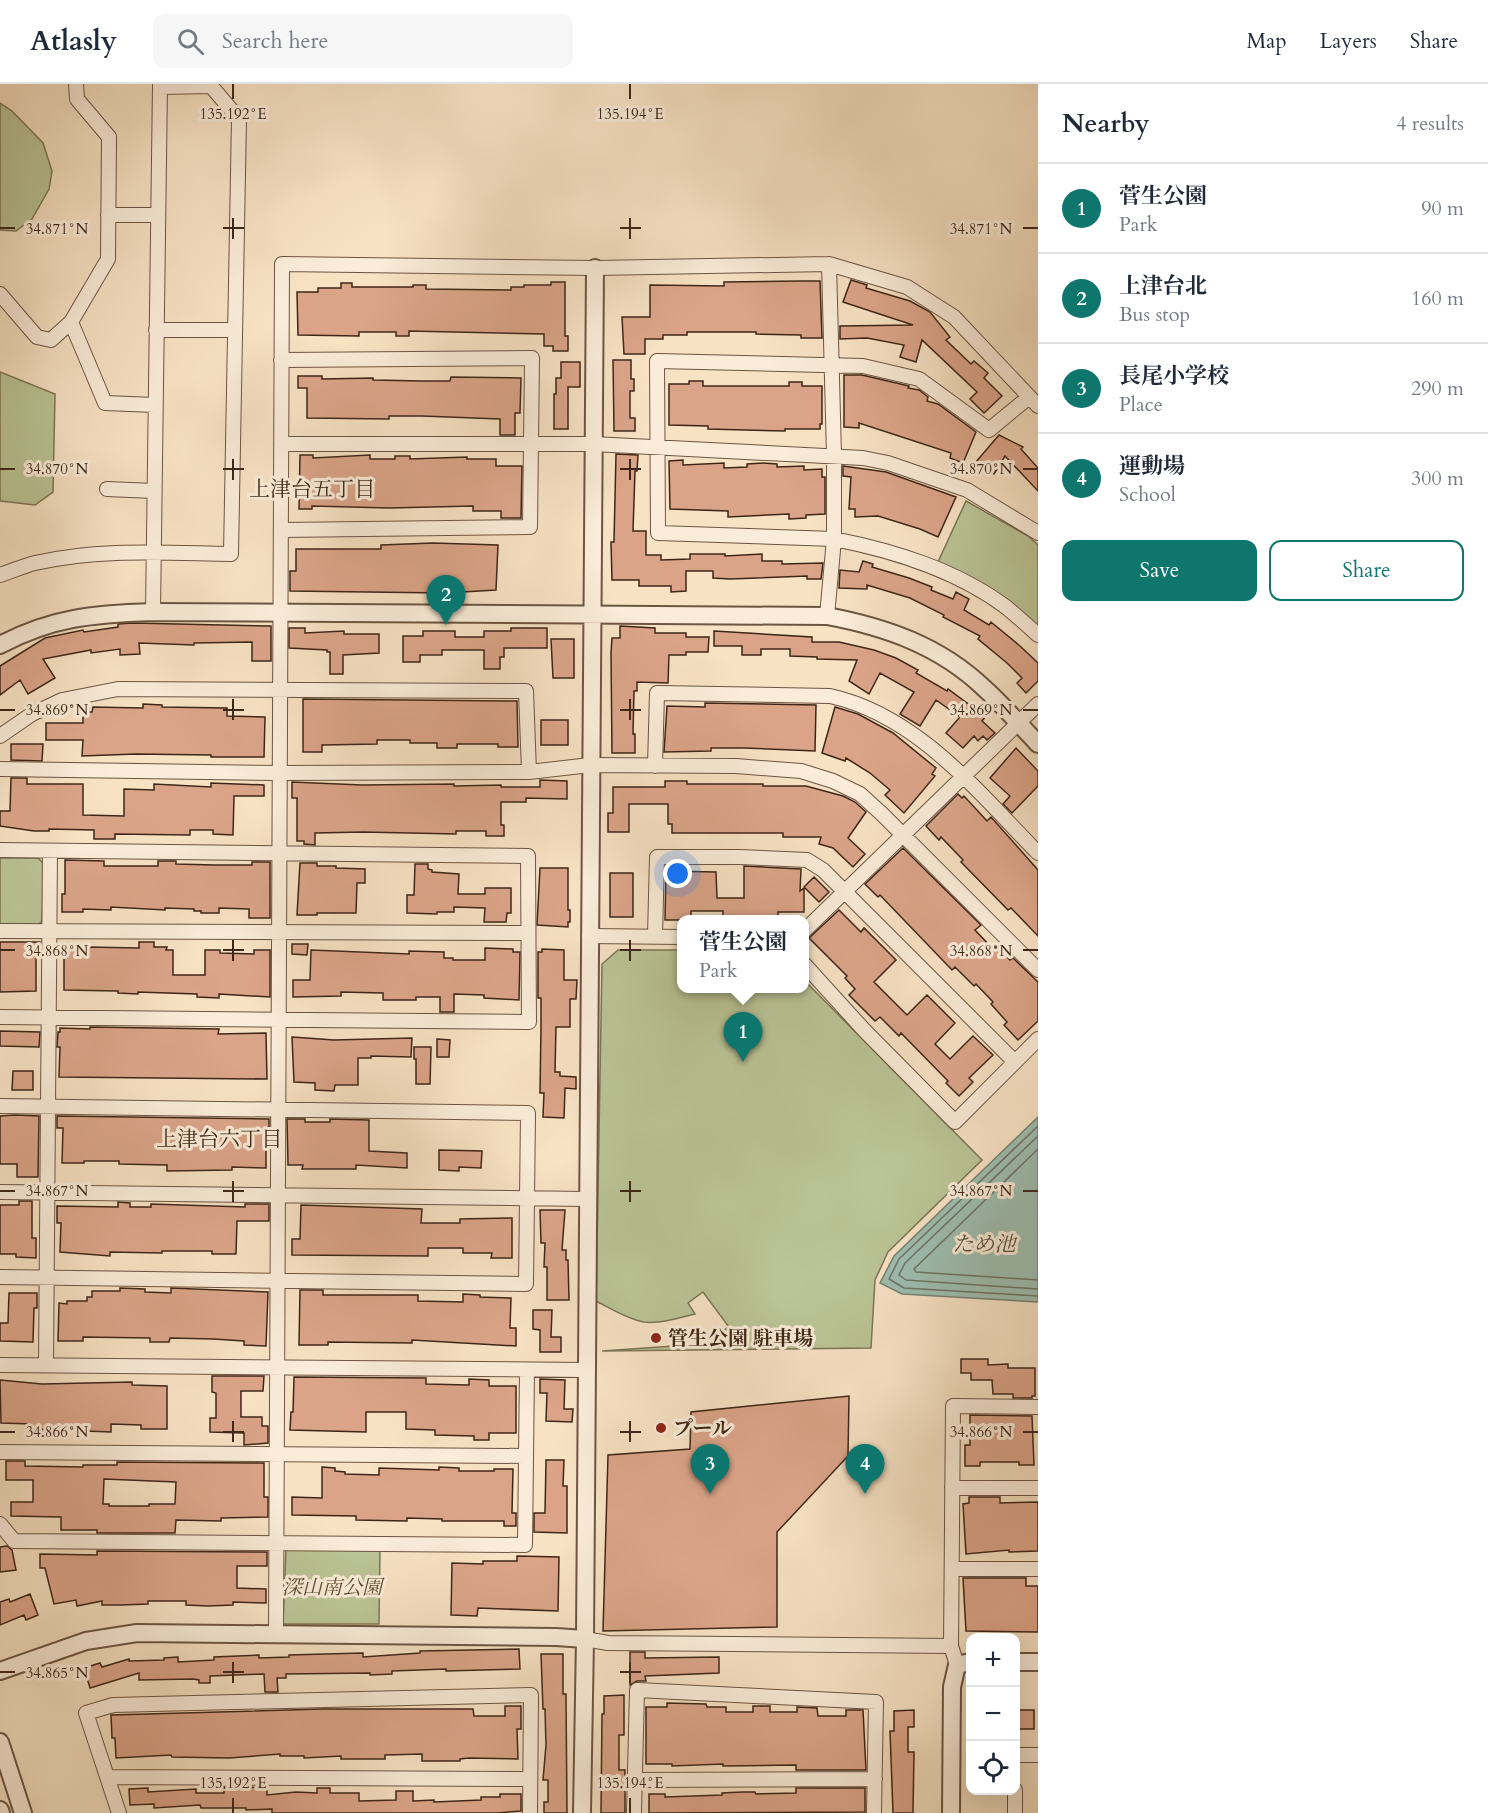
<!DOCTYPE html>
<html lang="en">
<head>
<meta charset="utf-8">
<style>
  body { margin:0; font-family:Cardo,"Noto Serif JP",serif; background:#f6f6f7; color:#1f2937 }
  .controls { position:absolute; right:18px; bottom:18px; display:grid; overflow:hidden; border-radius:12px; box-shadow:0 6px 24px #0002 }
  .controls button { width:54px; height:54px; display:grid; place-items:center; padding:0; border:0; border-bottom:2px solid #e0e1e3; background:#fff; color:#1f2937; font:30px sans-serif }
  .you { position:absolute; left:678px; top:790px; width:21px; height:21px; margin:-15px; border:4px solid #fff; border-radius:50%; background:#1a73e8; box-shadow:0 0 0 9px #1a73e833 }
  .badge { display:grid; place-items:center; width:39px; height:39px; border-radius:50%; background:#0f766e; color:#fff; font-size:20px; font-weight:700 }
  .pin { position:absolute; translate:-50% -50px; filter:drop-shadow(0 2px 3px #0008) }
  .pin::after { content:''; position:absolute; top:32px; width:21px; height:18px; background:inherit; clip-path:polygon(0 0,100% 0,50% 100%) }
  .popup { position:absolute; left:677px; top:831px; width:132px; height:78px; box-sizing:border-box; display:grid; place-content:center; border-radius:12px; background:#fff; filter:drop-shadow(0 2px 4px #0005); font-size:20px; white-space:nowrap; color:#747a83 }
  .popup b { font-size:22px; color:#1f2937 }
  .popup::after { content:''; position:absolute; left:50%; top:100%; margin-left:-12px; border:12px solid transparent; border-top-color:#fff }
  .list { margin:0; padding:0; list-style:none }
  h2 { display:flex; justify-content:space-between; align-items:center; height:78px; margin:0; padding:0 24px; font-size:26px }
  h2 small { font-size:20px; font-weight:400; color:#747a83 }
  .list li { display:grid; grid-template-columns:39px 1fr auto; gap:18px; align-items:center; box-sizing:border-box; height:90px; padding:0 24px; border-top:2px solid #e0e1e3 }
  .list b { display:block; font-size:22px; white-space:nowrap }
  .list p { margin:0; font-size:20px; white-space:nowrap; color:#747a83 }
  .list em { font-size:20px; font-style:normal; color:#747a83 }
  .actions { display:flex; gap:12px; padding:18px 24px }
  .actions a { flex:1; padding:14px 0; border:2px solid #0f766e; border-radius:12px; text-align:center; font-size:21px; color:#0f766e }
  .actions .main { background:#0f766e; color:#fff }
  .icon { flex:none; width:33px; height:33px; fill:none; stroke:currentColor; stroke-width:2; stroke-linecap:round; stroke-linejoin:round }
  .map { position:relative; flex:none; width:1038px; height:1729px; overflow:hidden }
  header { display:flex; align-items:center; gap:36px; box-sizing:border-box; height:84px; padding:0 30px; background:#fff; border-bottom:2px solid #e0e1e3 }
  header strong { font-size:28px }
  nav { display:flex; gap:33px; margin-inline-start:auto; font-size:21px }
  .search { width:420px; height:54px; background:#f6f6f7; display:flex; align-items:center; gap:15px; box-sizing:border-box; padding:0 21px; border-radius:12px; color:#747a83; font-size:22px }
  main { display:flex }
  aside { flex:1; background:#fff }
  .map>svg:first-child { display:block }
</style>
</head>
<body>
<header>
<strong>Atlasly</strong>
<div class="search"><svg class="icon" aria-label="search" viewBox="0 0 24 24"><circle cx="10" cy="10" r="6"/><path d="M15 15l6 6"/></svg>Search here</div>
<nav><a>Map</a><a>Layers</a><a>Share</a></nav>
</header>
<main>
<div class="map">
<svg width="1038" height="1729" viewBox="0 0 1038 1729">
  <rect width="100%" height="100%" fill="#f7e2c4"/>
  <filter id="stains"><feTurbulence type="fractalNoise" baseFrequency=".00333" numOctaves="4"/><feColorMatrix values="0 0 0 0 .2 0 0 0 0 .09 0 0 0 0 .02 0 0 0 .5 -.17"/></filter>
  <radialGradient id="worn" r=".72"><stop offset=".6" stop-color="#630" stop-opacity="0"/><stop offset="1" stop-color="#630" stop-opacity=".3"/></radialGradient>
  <!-- green -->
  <path fill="#bac496" stroke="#7c7556" stroke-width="1.5" d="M0 19 12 27 43 59 52 87 49 105 32 135 16 147 0 146Z
    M0 288 55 310 53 408 35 421 0 417Z
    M966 417 1028 452 1038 461V543L938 478Z
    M0 774H38L44 780 42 837 37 842 0 841Z
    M618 866H681L682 904H804L805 897 982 1076 888 1168 875 1196 871 1264 602 1267 703 1260 729 1243 703 1208 688 1219 695 1230C679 1234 660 1240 644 1238 627 1235 610 1224 596 1217L602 880Z
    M286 1465 380 1466 379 1540H283Z"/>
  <!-- water -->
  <path fill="#9dbeb1" stroke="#778173" stroke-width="1.5" d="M1038 1033V1218L902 1210 880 1199 894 1172Z"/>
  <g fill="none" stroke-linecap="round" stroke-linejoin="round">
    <!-- shore -->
    <path stroke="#6e7264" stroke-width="1.5" d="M1038 1042 899 1175 889 1195 904 1204 1038 1212
      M1038 1052 905 1179 899 1191 906 1196 1038 1205
      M1038 1065 914 1185 916 1188 1038 1196"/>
  </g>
  <!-- building -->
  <path fill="#dba489" stroke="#3e2617" stroke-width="1.5" fill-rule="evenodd" d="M851 196 867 201 866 204 910 217 930 228 950 253 946 256 971 280 974 277 988 289 984 294 1002 312 984 329 970 315 977 308 922 256 916 278 900 273 904 261 867 254 840 255V242L913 241 843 218Z
    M801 197H820L822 254H801V251L756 250V248H687V251H663V255H645V270H624L622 233H650V201L724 202V198Z
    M551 198H565V252H568V267H553V262H544V250L409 247V252H396V248H359V252L298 251 297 208H318V204H341V199H352V203H413V201H426V205L511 206V203H524V201H551Z
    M613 276H631V295H634V307H630V334H635V347H614Z
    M561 278H580V303H568V345H554V310H556V294H561Z
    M844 291H862L909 302 908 304 919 306 928 313 927 317 938 320 976 348 963 379 950 374 951 369 859 339V344L844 343Z
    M298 292H322V295L373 294V296L422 297H450L451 293 521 294 520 329H515V351H500V335L422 332H389V335L307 334V304H298Z
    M689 297H703V302H789V298H802V302H822V340H820V345H785V347L708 345V342L669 341V300H689Z
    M999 351 1023 363 1021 365 1038 384V407L1005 372 994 390 975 379Z
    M616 370 638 371 637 387H635L633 447H646V471H661V476L690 475V470H725V472L762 470V477H782V480L823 479 821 495H807V492L730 495 713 494V487H686V507L671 508V502H639V496H612L611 458H614Z
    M300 371H313V374L370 371V375H395V372H410V375L467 373V375H496V382H522L521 434H501V427H473V422L389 424 312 422V425H299Z
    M683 376V381L724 379V384L747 383V380L763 379 777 380V383L804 382V386L822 385V393H825V430L806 431V434L789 435V430L728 433V427L670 425 669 377Z
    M843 382 886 388 956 413 938 453 920 445 878 432 855 433V425H849L851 393 843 392Z
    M433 459 498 461 496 506 445 509 290 507V487H296V465H381V461Z
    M863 477 873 480 872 483 909 494 932 503 931 506 953 515 956 508 969 515 964 526 989 541 991 538 1020 562 1038 579V597L1026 609 1017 599 1022 594 1007 579 978 555 980 552 943 533 944 531 910 514 867 501V505L839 504 840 486 859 488Z
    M132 539 271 542V577H252V558L194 559V561L139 559 140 570 120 571V565L91 569V566L43 575 55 594 28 610 20 596 0 611V582L45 554 83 546 84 548 118 543V540Z
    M620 542 655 544V549H686V553H709L708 568H686V571H669L668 599 637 598V607H634L633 650H635V669H612L611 569 612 554H620Z
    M289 544H305V549L344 547V550H379V569L343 571V590H330V568H327V566L289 564Z
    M511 544H547V564H504V573H500V585H484V566H442V571H420V578H403V552H423V547H455V553H484V547H511Z
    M714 547 812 553V558H839L874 566 896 574 918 586 916 589 947 607 948 605 971 622 973 620 986 632 982 637 995 649 987 656 983 652 978 657 974 652 963 664 946 649 960 633 936 616 920 642 900 630 914 608 880 589 869 610 849 597 857 576 817 575V573L790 572V565H761V571H742V562H714Z
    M551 555H574V594H553Z
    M303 615 517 617 518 663H498V660H457V664H437V659H410V656H377V660L322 661V668H303Z
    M705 619 816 621 815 667 744 664H711V667L664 668 667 622 705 623Z
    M143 620 162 621V623L227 624V632L265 633 264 673H211V671L136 670 82 672 83 656H46V639H83V628H92L93 623 143 624Z
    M835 623 858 630 893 649 936 684 932 690 935 692 904 729 885 711 890 706 870 689 846 674 845 677 822 669Z
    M541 636H568V661H541Z
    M11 660H43L42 677 11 676Z
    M1016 664 1038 687V702L1012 729 1003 720 1010 712 990 694Z
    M11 694H27V700H83V731L124 732V705L154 706V700L211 703V699L264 701V712H234L233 751 213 750V746H190V751L115 750V755H94V746L49 745V747H34L0 742V727H10Z
    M540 696 567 697V715L526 714V718H501V741H504V752H486V747H456V750L363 748 315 749V761L304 760V757H297V714H292V698L362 701 454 700V702L501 701V703H540Z
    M665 697H687V700H763V702H806L843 712 855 718 866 728 848 754 865 770 853 783 833 764 819 760 821 753H783V749H672V740H668V720H629V748H608V729H613V703H665Z
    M958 710 962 714 964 712 987 737 991 733 1038 786V852L1011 824 1008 826 961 778 963 776 941 753 939 756 926 742Z
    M903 764 981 841 975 846 993 865 997 862 1010 876 1013 874 1038 898V937L1018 956 1004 941 1007 938 991 920 993 918 976 900 974 902 955 883 952 886 880 811 878 813 865 800Z
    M65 776 104 777V782H158V777H176V780L214 781H252V778H270V834H249V825L219 824V829H201V827H194V825L165 824V826L111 823V826L83 825V828H62V810H65Z
    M300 779H317V782H336V784L365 785V799H357L356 829H317V831H297Z
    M415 780H428V785L432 786V788L459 790 458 810H485V804H511V829H507L506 838H484L485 824 454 823V828H437V830L407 829V811H414Z
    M744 782 801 785 800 807 804 804V828H778V835H763L723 833V827H691V836H665L666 787 716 788 717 814H744Z
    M540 784H568V826H570V838H568V843L537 841Z
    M610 789H633V833H610Z
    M814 793 829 808 819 818 804 803Z
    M839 826 861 848 864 844 896 876 874 898 907 931 927 911 955 939 935 960 950 975 973 952 993 971 969 994 973 998 959 1012 946 999 948 997 901 949 899 952 880 933 875 937 849 911 855 905 845 894 847 892 809 854Z
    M0 858H40L39 873H36V907L0 908Z
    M139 858H154V863H167L166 866H173V891H205V866H220V869L254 870V866H270V913L219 910V914L197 913V910L138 908V910L118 909V907L64 906V871H68V865L86 866V863L139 864Z
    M292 860H308L307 871 292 870Z
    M485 864 513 865V868H520L519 916 484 914V911L454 910V928H440V913H416V916H383V909L341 908V912L293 913V896H310L311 866 409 870V867L444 868V874H453V876H485Z
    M542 865 564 866V896H577L576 915H570V943H556L555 988H560V992L576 993V1005L565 1004 564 1034 543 1033 544 1009H540L541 943V914H538V868H542Z
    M90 943 219 945 218 950 266 949 267 995 59 993 60 963H57L58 948H60V944L90 945Z
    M0 947 40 948 39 963 0 962Z
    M292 953 334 956 412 954 411 973 371 972V974H358V1001H335L334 1007 315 1006V999L294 998Z
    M437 955 450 956 449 973H437Z
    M414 963H431L430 1000H416V975H414Z
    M13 987H33V1006H12Z
    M15 1031 39 1032 38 1093H17V1080H0V1032Z
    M57 1032 269 1035V1056H266V1084L232 1083V1086L167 1087V1081L119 1080V1077H84V1079H62L63 1044H57Z
    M287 1035H305V1038H330V1035L369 1036V1067L407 1069V1084L356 1081V1085H302L303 1081H288Z
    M439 1066 482 1067 481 1084 459 1083V1087L439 1086Z
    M19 1117H32V1154H36V1174L16 1173V1170H0V1121H19Z
    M118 1118 130 1119V1123H151V1120L245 1123V1120H269V1137H237L236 1170H212V1167H162V1169L110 1168V1172L60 1168 61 1139H57V1122L118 1123Z
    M301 1121 422 1125 421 1139H460V1135L512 1134V1174H491L492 1169H463V1164H428V1172L292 1171V1155H300Z
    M540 1126H565L562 1166H566V1176H568L569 1216H547V1183H544L545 1159H541Z
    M120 1204 145 1205V1208L171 1209V1204L268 1208 266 1262 244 1261V1257L213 1255 170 1254 169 1258H150V1254L83 1253V1257H58L59 1219 67 1220V1217H87V1213H92V1207H120Z
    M300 1206H323V1211H418V1217L463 1218V1210L480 1211V1213L511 1214 510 1244H516V1262L412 1256V1259L328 1258V1261H299Z
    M9 1209H37V1224H34L33 1258 0 1257V1239H8Z
    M533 1226H552L551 1253H561V1268H540V1246L533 1245Z
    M961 1275H988V1281L1008 1280V1284H1035V1312H1032V1314H1013V1310H993L992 1296H971V1289H961Z
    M212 1292H264L263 1307H241V1333H262V1342H268V1359L244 1361V1349L210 1348V1334H216V1309L212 1308Z
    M294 1293 426 1294V1300L469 1301V1295L489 1296V1302H516V1349H489V1356H474V1352L435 1351V1346L406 1345V1328H366V1348L290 1346 291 1328H293Z
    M540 1295 565 1296 564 1325H573L572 1338 546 1337 547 1309H540Z
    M0 1296 42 1300 132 1298V1301L167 1302V1345H141V1341L111 1340V1348L31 1345V1340L1 1339Z
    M849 1312 848 1372 777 1448V1543L603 1547 608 1371 690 1365 691 1328Z
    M970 1331 1032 1332 1034 1381H1019V1378H980V1382H965V1361H970Z
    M546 1376H564L563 1402H567V1449L534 1448V1429H545Z
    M6 1377H25V1382L83 1383V1381H117V1378L264 1379V1413H268V1433L221 1434V1437L176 1436 175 1449H97V1446H61V1433L11 1432V1418H33V1396H6ZM104 1395 176 1398 175 1420H149V1422H109V1420H103Z
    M322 1383 335 1384V1387L345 1388V1390L379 1391V1384L439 1386V1383L459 1384V1387H494V1385H513L512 1429H516V1442H504V1437H442V1435L407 1434V1437L356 1436V1432L292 1431V1413L322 1414Z
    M969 1413H1000V1419L1038 1418V1467L1009 1468V1466L966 1470 963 1420 969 1419Z
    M7 1462 12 1466 16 1486 0 1488V1463Z
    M97 1467 267 1468V1482H237V1504L266 1505V1519L233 1518V1521L208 1522 186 1521V1517H148V1520L121 1521H102V1517L77 1522 76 1516 54 1520 45 1484H40V1470L97 1471Z
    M517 1472 559 1473 558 1527 478 1524 477 1532 451 1531 452 1479 483 1480V1477H517Z
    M963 1494H1026V1502H1038V1548L966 1547Z
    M30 1510 38 1531 26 1536 24 1531 0 1541V1518L9 1515 10 1518Z
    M519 1565 520 1585 446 1587V1585L392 1587V1590L370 1591V1589L286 1590V1594H277L278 1608H265L264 1590 210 1592V1599H199V1596L193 1595 139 1596V1589L90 1604 84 1584 100 1579 102 1583 129 1575V1577L164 1576V1574L178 1573V1578L214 1576V1573L259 1571V1574L289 1573V1571L363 1569V1573L420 1569V1567Z
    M630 1568H645V1574L719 1573V1589L645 1592 646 1597H637L630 1601Z
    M541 1570H563V1610H566L567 1729H544V1718H548V1696H543L546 1661 545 1625H543Z
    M624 1611V1651H619V1686H625V1729H601L602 1630H604V1612Z
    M667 1619 706 1620 707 1623H726V1628H753V1622H770V1628H797V1623L817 1624 818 1632H846V1626H863L866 1686H796V1681L723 1682V1680L672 1682V1680H646V1623H667Z
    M505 1622H521V1645H517L518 1675 469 1674 460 1675V1677H422V1670L385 1671V1675H341V1672L304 1674V1672H280V1670L229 1674 172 1673 171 1671 116 1674 115 1654H112L111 1631 322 1625H473L474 1632H505Z
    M914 1626V1643H908V1668H914L913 1729H893L890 1647H894V1627Z
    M1016 1626H1034V1645H1016Z
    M267 1703V1711L296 1708 317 1709V1704H330V1709H359V1717L396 1716V1707H413V1717L434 1716V1718L481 1716V1713H500V1710H521V1727L497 1729H272V1725L246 1726V1724H201L200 1721 154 1724V1720L130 1721 129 1705 148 1704V1708L196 1705V1709H224V1704Z
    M796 1704H865V1728L649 1729V1710H665V1713L722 1711V1709L742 1708H755L756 1710 796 1709Z"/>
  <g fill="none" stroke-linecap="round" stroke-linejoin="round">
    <!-- minor casing -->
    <g stroke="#6c5542" stroke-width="16">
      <path id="minor" d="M76 0 77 15 109 53 108 175 71 238 105 319 155 321
        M108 131H158
        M0 210 37 253 51 256 71 238
        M156 246H235
        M1029 313 989 346 919 295 863 282 657 277 658 449 834 455C895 467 956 486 1006 523 1017 532 1028 542 1038 551
        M281 360H593L863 374 888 379 967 406 1038 449
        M107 405 154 407
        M281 446 530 443 532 274 281 276
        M0 491C12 487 23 482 35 479 99 464 166 469 231 470L239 35 211 2 160 3
        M153 528 160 0
        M827 532 834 455V371L829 180
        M0 652 32 630 62 616 118 605 526 607 529 688
        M655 682 657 609 830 612C917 631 978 708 1038 769
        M0 685 280 689 529 688 590 681 736 682 801 687 833 697 860 710 882 730 1038 886
        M0 766 528 772 529 938 0 933
        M0 847 527 849
        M804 847 1038 620
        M589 852 682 853
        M655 852 657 773H739L807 776 823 786 1014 977
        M804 880 864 946 955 1038 1038 955
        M0 1022 528 1029 526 1200 0 1193
        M0 1108 587 1115
        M0 1281 586 1286
        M46 1281 50 767
        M0 1368 526 1372
        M952 1404H1038
        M0 1440 14 1457 525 1461 527 1286
        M953 1485H1038
        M276 1550 282 180 595 184 829 180 907 203 954 233 1038 322
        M585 1555 608 1559 951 1562
        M957 1581 951 1562 953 1322 1038 1323
        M1016 1671H1038
        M108 1693 530 1695
        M635 1696 875 1695
        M1015 1706V1729
        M119 1729 86 1629 113 1621 531 1611 530 1729
        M634 1729 637 1606 876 1618 874 1729"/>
    </g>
    <!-- tertiary casing -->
    <g stroke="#6c5542" stroke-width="20">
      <path id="tertiary" d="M0 561C53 533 94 530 153 528L827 532C886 543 940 562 984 604 1003 621 1020 641 1038 660
        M1016 1578H1038
        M0 1587 86 1557 137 1549 556 1553 585 1555 595 184
        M0 1658 23 1729
        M0 1726 1 1729
        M582 1729 585 1555
        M951 1729 952 1603 957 1581 970 1578"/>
    </g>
    <!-- minor -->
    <use href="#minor" stroke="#faecd9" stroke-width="14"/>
    <!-- tertiary -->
    <use href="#tertiary" stroke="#faecd9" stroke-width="16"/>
  </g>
  <!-- ticks -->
  <path fill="none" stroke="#3e2617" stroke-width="2" d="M233 0V15M630 0V15M233 134V155M630 134V155M0 144H15M223 144H244M620 144H641M1023 144H1038M233 375V396M630 375V396M0 385H15M223 385H244M620 385H641M1023 385H1038M233 615V636M630 615V636M0 626H15M223 626H244M620 626H641M1023 626H1038M233 856V877M630 856V877M0 866H15M223 866H244M620 866H641M1023 866H1038M233 1097V1118M630 1097V1118M0 1107H15M223 1107H244M620 1107H641M1023 1107H1038M233 1337V1358M630 1337V1358M0 1348H15M223 1348H244M620 1348H641M1023 1348H1038M233 1578V1599M630 1578V1599M0 1588H15M223 1588H244M620 1588H641M233 1714V1729M630 1714V1729"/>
  <!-- markers -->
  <g fill="#8f2418" stroke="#faecd9" stroke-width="2">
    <circle cx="656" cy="1254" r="6"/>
    <circle cx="661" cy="1344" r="6"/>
  </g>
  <g text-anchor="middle" stroke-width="6" stroke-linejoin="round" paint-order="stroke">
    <!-- poi labels -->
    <g font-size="20" font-weight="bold" fill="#3e2617" stroke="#faecd9" text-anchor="start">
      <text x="668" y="1261">管生公園 駐車場</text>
      <text x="673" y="1351">プール</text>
    </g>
    <!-- park labels -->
    <g font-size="20" font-style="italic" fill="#5d4e37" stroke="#faecd9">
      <text x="332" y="1510">深山南公園</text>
    </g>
    <!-- neighbourhood labels -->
    <g font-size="21" fill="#3e2617" stroke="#faecd9">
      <text x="312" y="412">上津台五丁目</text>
      <text x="219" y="1062">上津台六丁目</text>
    </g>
    <!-- water labels -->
    <g font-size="21" font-style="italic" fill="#564c3e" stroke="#faecd9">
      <text x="984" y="1167">ため池</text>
    </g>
  </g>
  <g font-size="15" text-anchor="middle" fill="#3e2617" stroke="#faecd9" stroke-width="6" stroke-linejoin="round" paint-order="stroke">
    <text x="233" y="35">135.192°E</text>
    <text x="630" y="35">135.194°E</text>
    <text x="57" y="150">34.871°N</text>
    <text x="981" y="150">34.871°N</text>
    <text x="57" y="390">34.870°N</text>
    <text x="981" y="390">34.870°N</text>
    <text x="57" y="631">34.869°N</text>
    <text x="981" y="631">34.869°N</text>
    <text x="57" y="872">34.868°N</text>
    <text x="981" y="872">34.868°N</text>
    <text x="57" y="1112">34.867°N</text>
    <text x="981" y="1112">34.867°N</text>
    <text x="57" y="1353">34.866°N</text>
    <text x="981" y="1353">34.866°N</text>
    <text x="57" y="1594">34.865°N</text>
    <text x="233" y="1704">135.192°E</text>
    <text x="630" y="1704">135.194°E</text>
  </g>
  <rect width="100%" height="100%" filter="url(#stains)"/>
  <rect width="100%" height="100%" fill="url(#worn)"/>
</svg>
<div class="controls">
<button>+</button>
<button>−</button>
<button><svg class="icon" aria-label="locate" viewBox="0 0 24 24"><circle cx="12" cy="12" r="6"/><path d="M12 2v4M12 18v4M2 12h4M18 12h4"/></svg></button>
</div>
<div class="you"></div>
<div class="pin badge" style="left:743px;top:978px">1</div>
<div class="popup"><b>菅生公園</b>Park</div>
<div class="pin badge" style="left:446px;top:541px">2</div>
<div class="pin badge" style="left:710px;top:1410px">3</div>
<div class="pin badge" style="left:865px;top:1410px">4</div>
</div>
<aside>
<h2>Nearby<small>4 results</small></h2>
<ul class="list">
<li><span class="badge">1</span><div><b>菅生公園</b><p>Park</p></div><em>90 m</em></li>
<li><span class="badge">2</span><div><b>上津台北</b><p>Bus stop</p></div><em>160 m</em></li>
<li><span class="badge">3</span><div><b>長尾小学校</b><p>Place</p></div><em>290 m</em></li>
<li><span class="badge">4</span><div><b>運動場</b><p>School</p></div><em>300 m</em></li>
</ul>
<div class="actions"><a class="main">Save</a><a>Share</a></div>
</aside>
</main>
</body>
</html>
